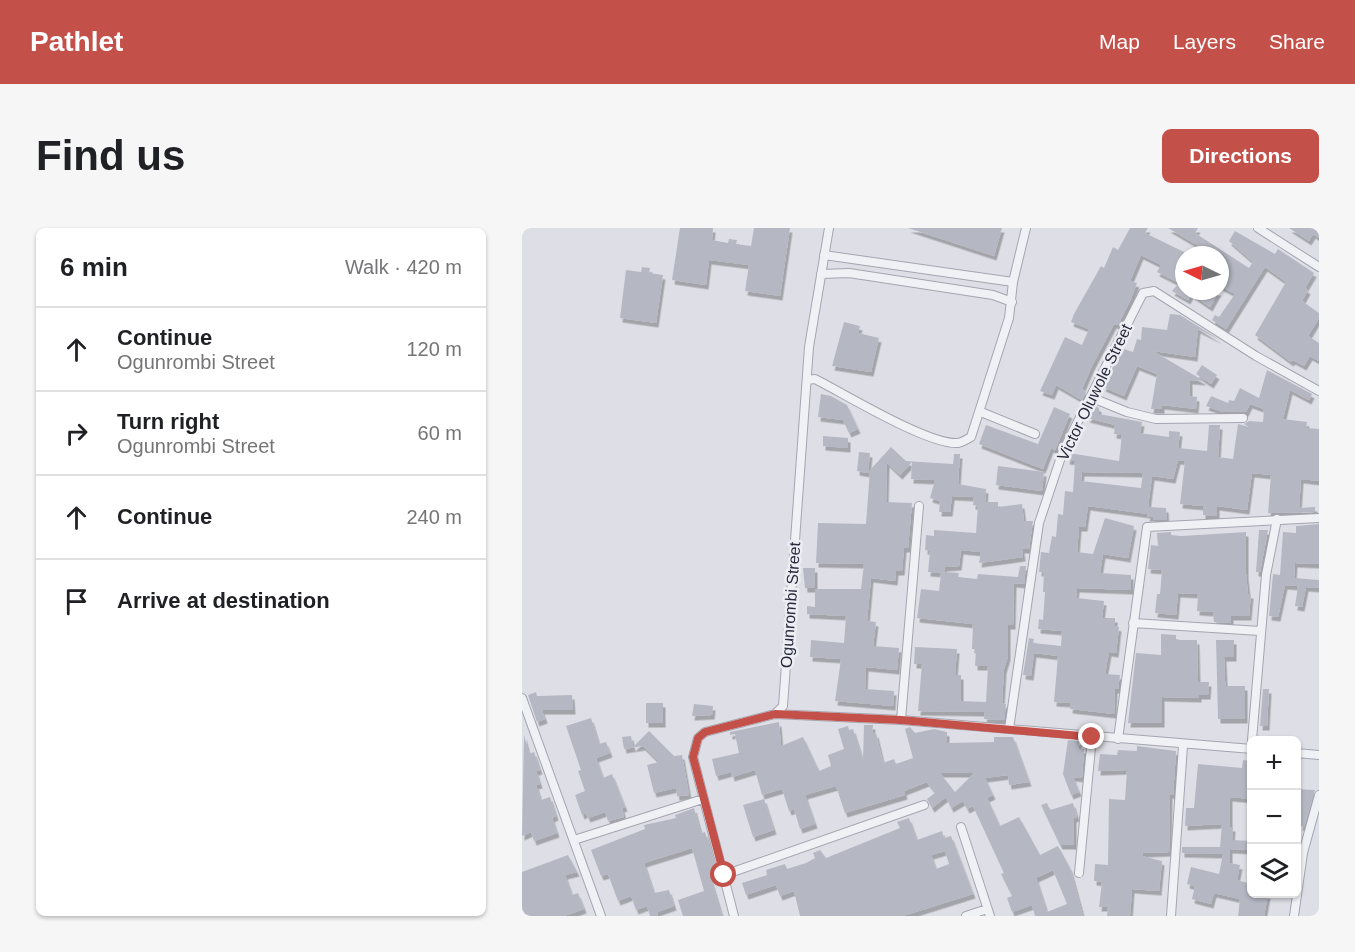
<!DOCTYPE html>
<html lang="en">
<head>
<meta charset="utf-8">
<style>
  body { margin:0; font-family:Helvetica,sans-serif; background:#f6f6f6; color:#202124 }
  .controls { position:absolute; right:18px; bottom:18px; display:grid; overflow:hidden; border-radius:9px; box-shadow:0 2px 4px #0004 }
  .controls button { width:54px; height:54px; display:grid; place-items:center; padding:0; border:0; border-bottom:2px solid #e0e0e0; background:#fff; color:#202124; font:30px sans-serif }
  .compass { position:absolute; left:653px; top:18px; width:54px; height:54px; border-radius:50%; background:#fff; box-shadow:0 2px 4px #0004; rotate:275deg }
  .stop { position:absolute; width:18px; height:18px; margin:-14px; border:4px solid #c4504a; border-radius:50%; background:#fff }
  .stop.end { background:#c4504a; border-color:#fff; box-shadow:0 2px 6px #0008 }
  .list { margin:0; padding:0; list-style:none }
  h2 { display:flex; justify-content:space-between; align-items:center; height:78px; margin:0; padding:0 24px; font-size:26px }
  h2 small { font-size:20px; font-weight:400; color:#757577 }
  .list li { display:grid; grid-template-columns:39px 1fr auto; gap:18px; align-items:center; box-sizing:border-box; height:84px; padding:0 24px; border-top:2px solid #e0e0e0 }
  .list b { display:block; font-size:22px; white-space:nowrap }
  .list p { margin:0; font-size:20px; white-space:nowrap; color:#757577 }
  .list em { font-size:20px; font-style:normal; color:#757577 }
  .icon { flex:none; width:33px; height:33px; fill:none; stroke:currentColor; stroke-width:2; stroke-linecap:round; stroke-linejoin:round }
  .map { position:relative; flex:none; width:797px; height:688px; overflow:hidden; border-radius:9px }
  header { display:flex; align-items:center; gap:36px; box-sizing:border-box; height:84px; padding:0 30px; background:#c4504a; color:#fff }
  header strong { font-size:28px }
  nav { display:flex; gap:33px; margin-inline-start:auto; font-size:21px }
  .intro { display:flex; align-items:center; justify-content:space-between; box-sizing:border-box; height:144px; padding:0 36px }
  h1 { margin:0; font-size:42px }
  .button { padding:15px 27px; border-radius:9px; background:#c4504a; color:#fff; font-size:21px; font-weight:700 }
  main { display:flex; gap:36px; padding:0 36px }
  aside { flex:1; background:#fff; border-radius:9px; box-shadow:0 2px 4px #0004 }
  .map>svg:first-child { display:block }
</style>
</head>
<body>
<header>
<strong>Pathlet</strong>
<nav><a>Map</a><a>Layers</a><a>Share</a></nav>
</header>
<div class="intro"><h1>Find us</h1><a class="button">Directions</a></div>
<main>
<aside>
<h2>6 min<small>Walk · 420 m</small></h2>
<ul class="list">
<li><svg class="icon" aria-label="ahead" viewBox="0 0 24 24"><path d="M12 20V5M6 11l6-6 6 6"/></svg><div><b>Continue</b><p>Ogunrombi Street</p></div><em>120 m</em></li>
<li><svg class="icon" aria-label="right" viewBox="0 0 24 24"><path d="M7 20v-9h11M14 6l5 5-5 5"/></svg><div><b>Turn right</b><p>Ogunrombi Street</p></div><em>60 m</em></li>
<li><svg class="icon" aria-label="ahead" viewBox="0 0 24 24"><path d="M12 20V5M6 11l6-6 6 6"/></svg><div><b>Continue</b></div><em>240 m</em></li>
<li><svg class="icon" aria-label="arrive" viewBox="0 0 24 24"><path d="M6 21V4h12l-3 4 3 4H6"/></svg><div><b>Arrive at destination</b></div></li>
</ul>
</aside>
<div class="map">
<svg width="797" height="688" viewBox="0 0 797 688">
  <defs>
    <filter id="shadow"><feDropShadow dx="2.5" dy="4.5" stdDeviation="0" flood-color="#0004"/></filter>
  </defs>
  <rect width="100%" height="100%" fill="#dedfe6"/>
  <!-- building -->
  <path fill="#b5b8c3" fill-rule="evenodd" filter="url(#shadow)" d="M158 0H191L190 12 206 15 207 11 215 12 214 16 229 18 232 0H268L258 68 223 63 227 37 187 32 184 57 150 52Z
    M386 0H480L472 28Z
    M608 0H626L623 5 662 24V63H697L688 79 669 66 666 72 650 63 657 55 635 44 639 37 619 27 608 53 615 55 608 73 596 97 592 96 570 138 560 161 564 164 560 172 534 157 530 167 518 163 543 109 560 117 567 101 549 94 552 86 579 38 582 40 591 19 596 22Z
    M646 0H676L673 5 727 40 731 34 707 13 713 3 753 26 756 21 792 45 783 60 786 62 780 73 797 85V90L786 108 797 115V133L788 128 782 138 771 132 769 134 733 107 764 54 743 39 704 101 690 92 693 87 697 89 713 66 698 58V35L703 27H692Z
    M767 0H797V10L791 6 787 13Z
    M120 39 128 40 127 45 141 47 134 95 98 90 104 42 119 44Z
    M648 86 658 87 698 112 676 101 673 129 631 123 682 153 668 152V168L675 169 674 181 640 177V181H629L635 146 615 138 602 168 581 159 599 123 602 121 611 124 615 111 619 112 620 99 645 102Z
    M322 94 338 98 336 105 357 110 349 144 310 138Z
    M680 137 695 147 689 156 674 146Z
    M745 142 790 166 787 172 768 162 761 191 785 194 784 200 797 201V253L779 251 777 280 793 279V284L746 285 749 247 730 245 725 282 695 278V288L681 287V278L658 276 663 233 656 232 651 251 630 248 626 279 644 280 645 292H631V289H625L626 286 566 278 563 299H557L555 324 571 326 583 290 612 298 606 330 581 326 578 345 609 347V362L555 360 554 370 582 373 580 390H593V398L597 399 594 425 587 424 583 446 598 447 596 461H593L592 486 548 481 549 475 532 474 536 428 512 425 509 448 501 447 507 410 512 411 511 415 539 418 540 403 516 401 517 391 521 392 523 364H521L522 344H517L519 324 527 325 530 308 534 309 536 286 541 287 543 263 551 264 553 233 545 232 547 225 597 233 600 207 592 206 593 197 565 190 570 185 572 177 577 180V186L620 194 618 205 647 209V203L658 204 656 220 685 223 687 197H698L696 229 711 231 716 196 727 199 722 196 727 193 741 194 742 181 728 176 724 184H701L684 178 689 168 706 175 707 172 712 173 718 160 737 170ZM560 244 621 245 619 260 559 253Z
    M299 166 309 168 325 177 336 201 327 205 321 192 296 189Z
    M532 179 548 186 533 222 529 220 521 241 457 216 464 197 516 216Z
    M301 208 326 210V220L301 218Z
    M369 219 384 233 431 236 432 226H438L436 256 464 261 463 274H476V279L500 276 502 293H511L507 321H500L501 329 457 335 459 324 439 322 437 338 422 339 423 344 437 345 436 349 455 351 456 346 496 349 498 338H504L502 356 492 355 491 397H486V428L482 441 480 475 484 476 482 492 462 491 463 484 396 483 400 436H392L393 419 435 421 433 447H439V473L464 474 466 438H453L454 421H450L451 396 395 390 399 361 417 363 419 345 406 344 408 323 403 322 404 307 412 308V302L454 305 456 278 451 277 452 269 430 268 428 284H417L418 273 408 270 413 252 389 251 390 234 378 247 365 235 364 274 390 275 386 320H382L380 343H374L373 353 349 350 345 393 354 394 351 418 377 420 375 442 344 439 343 461 372 463 371 478 313 473 319 431 288 429 289 412 322 415 324 388 285 386V378L293 379V361H339L342 336 294 335 296 295 344 296 348 242Z
    M337 224 348 225 346 245 335 243Z
    M476 238 522 244 520 263 474 257Z
    M797 296V336L773 335 772 350 797 352V360L784 359 780 379 773 378 776 358 763 357 756 389 747 388 751 346 758 347 761 304 774 305V298Z
    M737 302H746L738 344H734Z
    M649 304V307L660 308 724 304V346L726 366H729L727 388H709V395L692 394 691 384 675 383 676 366 656 365 654 387 633 385 635 366H638L640 342 626 341 629 317 636 318 635 305Z
    M281 340H293V360H283Z
    M639 406 654 407V412H675L676 454H687L686 467H677V470L640 469V495H606L614 425 639 427Z
    M694 412H712V429H702L703 453 704 458H723V491H696Z
    M741 461H747L745 498H738Z
    M14 464 15 468 50 467 51 482H20L23 491 15 494 6 467Z
    M124 475H141V495H124Z
    M172 476 191 478 190 487 170 488Z
    M69 490 77 516 84 514 88 525 74 530 81 550 90 546 103 579 100 580 102 589 86 593 83 584 66 590 64 585 60 587 53 567 63 563 56 543 59 542 44 498Z
    M257 494 259 518 281 509 297 543 309 538 306 527 322 521 316 501 326 498 327 502 331 501 341 533 342 497H351L350 506 354 505 361 535 372 531 374 536 391 530 383 501 388 499 393 505 412 501 425 504V515L472 514V509H491L507 554 487 557 486 547 463 550 471 567 465 570 478 598 497 589 518 627 536 618 548 640 561 688H513L510 677 490 684 485 670 490 668 479 646 482 645 451 578 445 581 441 573 429 580 424 569 410 580 405 571 413 565 405 554 382 563 383 567 323 585 314 558 283 567 293 596 278 601 272 581 267 583 260 561 240 567 233 542 210 549 209 544 194 548 190 531 217 525 213 506 208 507V504ZM418 545H452L433 564ZM531 642 545 676 525 684 514 650Z
    M127 503 152 528 160 527 167 567 155 568 154 560 132 565 125 537 137 534 121 518 102 521 100 509 109 508 111 519Z
    M2 507 7 526 12 524 18 542 14 543 18 556 14 557 19 572 28 569 34 588 30 590 35 605 12 613 9 604 0 608Z
    M546 512 557 513V521H562L560 550 551 549 557 564 549 567 541 546Z
    M615 518 654 523 651 567 648 566 647 624 621 625 620 628 640 633 637 663 610 661 608 688H585L586 679H577L580 654 572 653 573 636 586 637 587 571 603 572 605 542 576 543 578 526 595 527 596 522 615 523Z
    M721 532 729 533V571L708 569V599H711L710 612 729 613V622L708 621V635L718 637 715 652 729 656 726 666H746L742 688H716L718 671 692 665 689 676 670 671 673 658 665 656 669 639 697 646 701 626 660 625V619H698L700 596 663 598 664 580H672L676 536 720 540Z
    M774 561 793 562 782 599 778 598 779 593 774 592Z
    M242 571 252 602 231 609 221 577Z
    M525 575 528 582 551 575 555 589 552 590V617H538L519 577Z
    M172 580 179 605 183 604 186 614 194 645 188 648 200 688H161L156 672 182 663 170 620 122 635 132 665 147 662 152 678 135 684 136 688H128L125 678 114 682 109 668 96 673 86 646 79 648 69 622 123 601 122 597 154 590 153 587Z
    M387 590 395 612 420 603 422 610 429 608 451 666 381 688H278L272 663 258 668 254 657 224 667 220 655 245 647 244 642 263 636 265 641 284 635 293 630 291 625 298 622 304 630 378 600 375 594ZM423 623 427 636 414 641 409 627Z
    M46 627 55 644 43 647 50 667 56 665 62 681 42 688H0V644Z"/>
  <g fill="none" stroke-linecap="round" stroke-linejoin="round">
    <!-- minor casing -->
    <g stroke="#a4a5b0" stroke-width="10">
      <path id="minor" d="M736 0 797 39
        M302 27 491 54
        M299 46 327 45 471 67 490 74
        M285 152 293 151C323 166 406 217 436 215 441 214 445 211 449 209L487 90 491 54 504 0
        M568 169 605 184 634 191 721 190
        M459 184 513 206
        M611 395 738 403
        M0 470 79 688
        M253 486 379 492 730 521
        M379 492 397 278
        M487 501 517 295 541 223 621 65 632 63 734 128 797 163
        M596 511 625 299 797 290
        M730 512 744 347 755 291
        M774 525 797 527
        M439 599 468 688
        M52 612 181 571
        M557 645 570 509
        M202 647 402 577
        M212 688 171 529 176 510 183 504 253 486 261 478 287 119 307 0
        M444 688 465 681
        M649 688 661 518
        M772 688 781 625 797 567"/>
    </g>
    <!-- minor -->
    <use href="#minor" stroke="#f0f1f5" stroke-width="8"/>
  </g>
  <g fill="none" stroke-linecap="round" stroke-linejoin="round">
    <!-- route -->
    <path stroke="#c4504a" stroke-width="8" d="M202 647 171 529 176 510 183 504 253 486 379 492 570 509"/>
  </g>
  <g text-anchor="middle" stroke-width="5" stroke-linejoin="round" paint-order="stroke">
    <!-- street labels -->
    <g font-size="16" fill="#282b3c" stroke="#edeef4">
      <text transform="translate(572 164) rotate(-64)" y="6">Victor Oluwole Street</text>
      <text transform="translate(268 377) rotate(-86)" y="6">Ogunrombi Street</text>
    </g>
  </g>
</svg>
<div class="controls">
<button>+</button>
<button>−</button>
<button><svg class="icon" aria-label="layers" viewBox="0 0 24 24"><path d="M12 4l9 5-9 5-9-5zM3 14l9 5 9-5"/></svg></button>
</div>
<svg class="compass" viewBox="-18 -18 36 36"><path d="M0-13l5 13h-10z" fill="#e53935"/><path d="M0 13l5-13h-10z" fill="#757577"/></svg>
<div class="stop" style="left:202px;top:647px"></div>
<div class="stop end" style="left:570px;top:509px"></div>
</div>
</main>
</body>
</html>
